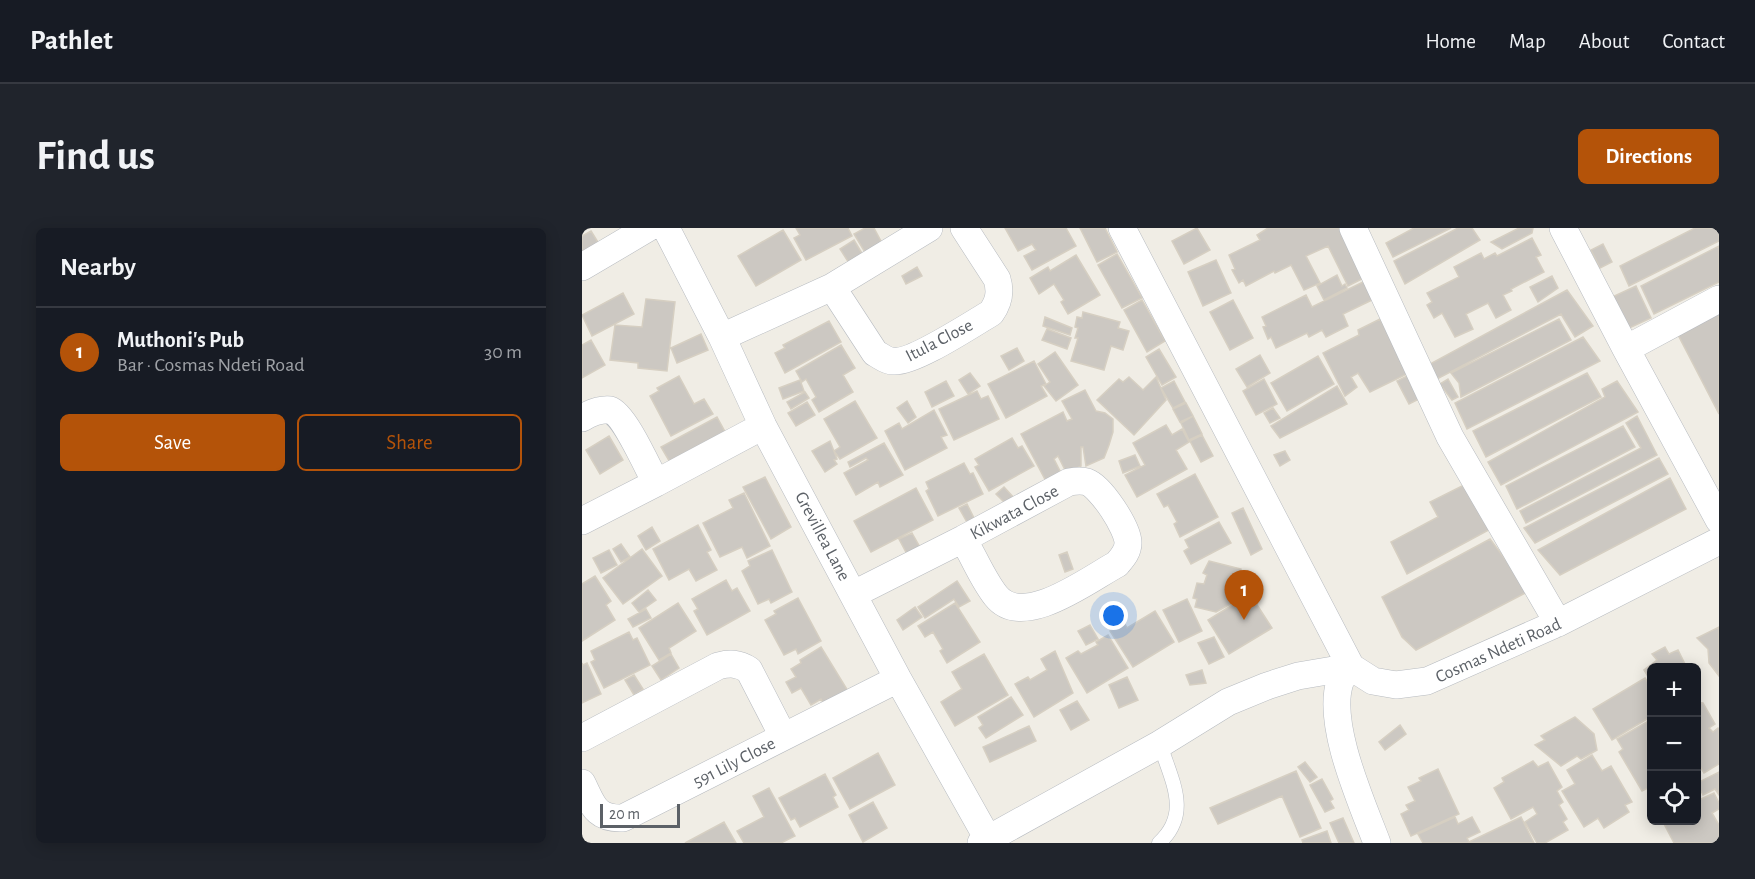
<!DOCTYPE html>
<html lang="en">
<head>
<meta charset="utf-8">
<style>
  body { margin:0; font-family:"Alegreya Sans",sans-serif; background:#20242c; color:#f1f3f6 }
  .controls { position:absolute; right:18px; bottom:18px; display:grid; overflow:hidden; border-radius:9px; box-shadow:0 3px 15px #0003 }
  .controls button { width:54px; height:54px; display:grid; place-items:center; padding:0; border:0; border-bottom:2px solid #363941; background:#171b24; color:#f1f3f6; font:30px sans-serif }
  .scale { position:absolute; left:18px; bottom:15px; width:80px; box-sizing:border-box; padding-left:6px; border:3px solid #5c6167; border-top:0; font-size:16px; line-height:21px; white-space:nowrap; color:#5c6167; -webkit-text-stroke:4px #fff; paint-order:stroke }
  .you { position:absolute; left:532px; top:388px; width:21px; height:21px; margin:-15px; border:4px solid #fff; border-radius:50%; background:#1a73e8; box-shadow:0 0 0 9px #1a73e833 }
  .badge { display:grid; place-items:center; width:39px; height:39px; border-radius:50%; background:#b45309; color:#fff; font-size:20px; font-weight:700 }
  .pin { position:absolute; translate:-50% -50px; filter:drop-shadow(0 2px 3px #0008) }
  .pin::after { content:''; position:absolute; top:32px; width:21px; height:18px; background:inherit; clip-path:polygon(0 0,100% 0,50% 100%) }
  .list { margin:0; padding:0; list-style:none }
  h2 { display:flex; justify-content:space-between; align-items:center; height:78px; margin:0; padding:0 24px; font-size:26px }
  h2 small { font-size:20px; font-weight:400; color:#9ea1a6 }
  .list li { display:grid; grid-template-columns:39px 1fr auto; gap:18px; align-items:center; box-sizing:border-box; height:90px; padding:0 24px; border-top:2px solid #363941 }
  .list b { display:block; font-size:22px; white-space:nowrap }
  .list p { margin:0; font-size:20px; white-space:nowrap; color:#9ea1a6 }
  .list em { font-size:20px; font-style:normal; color:#9ea1a6 }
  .actions { display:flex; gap:12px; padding:18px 24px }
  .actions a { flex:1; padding:14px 0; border:2px solid #b45309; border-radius:9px; text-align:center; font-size:21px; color:#b45309 }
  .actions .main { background:#b45309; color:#fff }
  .icon { flex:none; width:33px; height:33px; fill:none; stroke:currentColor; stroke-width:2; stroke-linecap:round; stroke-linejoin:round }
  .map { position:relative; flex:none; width:1137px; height:615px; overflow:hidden; border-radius:9px }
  header { display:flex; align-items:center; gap:36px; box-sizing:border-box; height:84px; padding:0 30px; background:#171b24; border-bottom:2px solid #363941 }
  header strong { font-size:28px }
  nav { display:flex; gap:33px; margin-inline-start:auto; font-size:21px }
  .intro { display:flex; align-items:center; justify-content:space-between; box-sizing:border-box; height:144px; padding:0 36px }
  h1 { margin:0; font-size:42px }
  .button { padding:15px 27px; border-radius:9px; background:#b45309; color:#fff; font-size:21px; font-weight:700 }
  main { display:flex; gap:36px; padding:0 36px }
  aside { flex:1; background:#171b24; border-radius:9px; box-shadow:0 3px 15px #0003 }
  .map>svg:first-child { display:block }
</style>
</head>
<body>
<header>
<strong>Pathlet</strong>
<nav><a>Home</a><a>Map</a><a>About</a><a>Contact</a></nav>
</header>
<div class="intro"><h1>Find us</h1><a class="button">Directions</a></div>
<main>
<aside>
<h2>Nearby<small></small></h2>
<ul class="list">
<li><span class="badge">1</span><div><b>Muthoni's Pub</b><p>Bar · Cosmas Ndeti Road</p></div><em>30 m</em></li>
</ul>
<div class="actions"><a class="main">Save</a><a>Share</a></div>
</aside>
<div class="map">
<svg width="1137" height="615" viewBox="0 0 1137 615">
  <rect width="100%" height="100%" fill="#f0ede5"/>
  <!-- building -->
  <path fill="#ccc8c2" stroke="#d6cfc2" stroke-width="1.5" d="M214 0H266L270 8 224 32 212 10 218 7Z
    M283 0H292L301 17 284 26 272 6Z
    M423 0H484L494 18 450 42 442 28 454 22 450 16 436 23Z
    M498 0H523L535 24 515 34Z
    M615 0 628 22 602 36 590 13Z
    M686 0H764L788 47 766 58 746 18 724 28 738 55 722 62 709 37 693 45 692 43 664 58 661 52 657 55 650 42 653 41 647 27 678 12 675 7Z
    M832 0H869L811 29 804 15Z
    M876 0H890L898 12 823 56 812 33Z
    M937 0H951L950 5 920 21 909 14Z
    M1113 0H1137V13L1047 58 1038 38Z
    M201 2 219 32 174 58 156 28Z
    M9 3 19 19 0 25V8Z
    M950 10 959 27 954 29 962 44 929 61 930 63 921 67 929 82 914 90 906 75 884 86 891 101 873 109 860 85 852 90 845 77 850 74 845 65 877 49 872 39 899 25 902 31 913 25 915 28Z
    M272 12 281 27 267 35 258 21Z
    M1021 16 1030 34 1018 40 1009 22Z
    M1137 18V54L1072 86 1059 58Z
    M535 26 560 70 540 80 516 37Z
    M494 27 518 67 486 86 479 74 482 72 472 56 457 66 448 50 466 39 468 43Z
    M634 32 649 65 621 78 606 44Z
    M335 39 340 48 324 56 320 48Z
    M755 47 760 58 763 56 765 60 742 72 735 58Z
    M970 48 976 60 956 74 948 59Z
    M789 50 794 70 761 86 766 98 744 109 740 102 727 109 725 105 694 120 689 109 686 111 681 99 684 98 680 89 724 67 730 79Z
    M1054 58 1069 90 1045 101 1030 69Z
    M985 62 1011 98 993 109 979 86 855 151 848 136Z
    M41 65 52 86 10 108 0 87Z
    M64 71 93 74 85 143 56 140V135L28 132 33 97 60 99Z
    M560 72 583 113 565 124 542 82Z
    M651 72 671 110 648 122 628 84Z
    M1137 79V186L1093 101Z
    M501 84 538 94 536 100 547 103 541 122 529 118 522 142 489 133 496 110H493L496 100 493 99 495 89 500 90Z
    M463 89 490 100 488 107 461 98Z
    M798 91 829 144 788 164 776 145 769 149 775 159 763 168 741 125 777 107 776 102Z
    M977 91 989 112 879 169 877 155 869 145Z
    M247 93 259 114 203 145 193 125 203 120 201 117Z
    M465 101 489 110 485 121 460 112Z
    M119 106 126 122 95 135 89 120Z
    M1001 109 1018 133 885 201 873 175Z
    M9 112 23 137 0 150V117Z
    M259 117 273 140 261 147 271 164 237 184 230 172 234 169 224 151 220 154 214 143Z
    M435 120 442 133 427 142 419 128Z
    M577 121 594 149 580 157 564 129Z
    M473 124 496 157 474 173 462 158 468 154 456 136Z
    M678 127 688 145 665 159 654 141Z
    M736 128 752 156 705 183 689 155Z
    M452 133 464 156 459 158 465 168 424 190 406 156Z
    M388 145 398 158 386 166 377 152Z
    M1005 145 1019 169 904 229 891 203Z
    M829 146 841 169 827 176 815 153Z
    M97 148 112 176 122 171 131 186 89 208 68 168 77 163 75 160Z
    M547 149 561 162 574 149 584 172 552 207 515 172 537 151 541 154Z
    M682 151 695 176 674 187 661 163Z
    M866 151 876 169 870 172 858 156Z
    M218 152 222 163 201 171 197 160Z
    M364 153 372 168 350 179 343 164Z
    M592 153 603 174 591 180 579 160Z
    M1035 153 1056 184 919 257 906 234 1023 169 1020 161Z
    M755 158 765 176 698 210 689 198Z
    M503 162 514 183 523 185 531 191V204L527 217 522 230 504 238 501 219H499V238L485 246 476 228 472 231 481 249 466 257 439 206 481 184 485 193 490 191 480 173Z
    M395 163 399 171 406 168 417 191 372 212 357 181Z
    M223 164 227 170 209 181 205 174Z
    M273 173 295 210 258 231 252 223 258 219 242 191Z
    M325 173 334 189 326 195 315 180Z
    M225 174 233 187 214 198 206 185Z
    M604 175 611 188 598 194 591 181Z
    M691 180 698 190 688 195 682 185Z
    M352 182 365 207 359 209 365 220 323 242 303 203 317 195 320 201Z
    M611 188 620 206 607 212 599 195Z
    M1055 188 1075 227 944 295 938 283 1059 220 1044 195Z
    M135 189 147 211 89 236 79 219Z
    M584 197 590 207 600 201 607 214 594 222 605 241 555 269 543 247 563 237 551 215Z
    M1041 198 1053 219 935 281 924 258Z
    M620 207 631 228 619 234 608 213Z
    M27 208 41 232 18 246 4 222Z
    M430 210 436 220 440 218 452 238 407 263 393 239 397 237 393 231Z
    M248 213 255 231 252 232 255 236 243 244 230 223Z
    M302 215 321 247 298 259 296 254 274 267 262 245 286 232 284 230 268 239 266 234Z
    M703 223 708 232 698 238 692 227Z
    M553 227 558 238 541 245 537 233Z
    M1077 230 1086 246 953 315 942 300Z
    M382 235 388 246 391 245 401 266 356 288 344 263 347 261 344 254Z
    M613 246 636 289 598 309 592 296 595 294 586 277 582 279 575 266Z
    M183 249 209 299 189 311 161 259Z
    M1088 250 1104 281 978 347 956 322Z
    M890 253 916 297 825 346 809 314 856 289 848 274Z
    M422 259 433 271 425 277 414 266Z
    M334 260 351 292 289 324 272 293Z
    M162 265 188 318 165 330 160 319 138 329 121 295 151 280 147 272Z
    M385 276 393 292 386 296 377 280Z
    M661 280 680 321 669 327 650 285Z
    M637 294 649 315 609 336 602 323 607 320 603 312Z
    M116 297 129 322 125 324 135 342 114 353 107 341 87 352 71 321Z
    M70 299 78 313 64 322 56 308Z
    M330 305 339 321 326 328 317 311Z
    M908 311 947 363 834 422 820 409 800 369Z
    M39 316 48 329 39 334 31 321Z
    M60 321 80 348 41 376 21 350Z
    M27 322 35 337 19 345 11 330Z
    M190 322 210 364 189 375 187 371 176 376 160 343 168 338 166 333Z
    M485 324 491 341 483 344 477 327Z
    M627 333 659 341 656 372 634 384 613 379 615 371 611 370 615 355 622 356 625 347 621 345Z
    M13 348 29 373 24 377 33 392 0 413V356Z
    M144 352 150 363 155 360 168 383 125 407 112 383 116 381 110 371Z
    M375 353 388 373 377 379 372 371 343 390 336 379Z
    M66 362 74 372 57 384 50 375Z
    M668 366 690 400 647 426 626 392Z
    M216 370 239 413 216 426 214 421 202 427 183 392 194 386 192 383Z
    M605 371 620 403 597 414 581 382Z
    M96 375 114 403 87 420 89 425 77 432 57 400Z
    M373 375 398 414 365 435 358 423 361 421 351 404 343 409 336 398Z
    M333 379 340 389 321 402 315 392Z
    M64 381 69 390 51 399 46 391Z
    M573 383 592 414 551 439 528 403 542 394 545 400Z
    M508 397 516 411 504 417 496 403Z
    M1137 399V448L1127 435 1126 421 1115 410Z
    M47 404 51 412 55 410 68 437 22 460 9 434 13 432 9 423Z
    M526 407 546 440 505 465 484 430 496 423 499 426 516 417 514 414Z
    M632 409 642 429 627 436 616 415Z
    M239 419 266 463 242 477 239 471 229 477 219 460 210 465 204 454 214 449 209 441 219 435 218 432Z
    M1083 419 1087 426 1096 422 1105 440H1070V455L1062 442 1075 432 1070 426Z
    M473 423 491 465 452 489 433 456 446 449 448 452 465 442 459 431Z
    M89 426 97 440 79 452 70 438Z
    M402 426 426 467 373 498 359 474 380 461 370 444Z
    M0 435 1 437 5 435 19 466 0 475Z
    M620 442 624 455 608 457 604 447Z
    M52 447 61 461 52 467 43 452Z
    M545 449 556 472 537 480 527 457Z
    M1063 450 1070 460V488L1030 512 1011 481Z
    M429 469 441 487 404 510 397 500 401 497 396 489Z
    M495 473 507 492 489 502 478 482Z
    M1114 474 1121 475 1133 496 1127 500 1131 504 1136 500 1137 501V536L1122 545 1114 532Z
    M993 489 1012 506 1015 522 999 531 995 528 979 538 953 517 963 512 959 508Z
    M1070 491V558L1060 563 1037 524 1041 521 1035 511Z
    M818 497 824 506 803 522 797 514Z
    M447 498 454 513 408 534 401 519Z
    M296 525 313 557 268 581 251 550Z
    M1010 527 1020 543 1029 538 1050 574 1043 577 1047 584 1022 600 1016 590 1002 599 980 563 993 556 985 542Z
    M951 533 956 539 966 534 980 559 975 563 981 574 977 577 985 591 981 594 986 602 963 615H955L943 594 955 586 951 579 929 591 912 560 922 554 920 550Z
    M723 534 735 549 728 554 716 539Z
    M856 541 877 586 829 608 819 586 827 582 824 577 833 573 826 559 839 553 837 550Z
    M714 543 739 600 718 609 700 568 636 596 628 580Z
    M1137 544V567L1133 561 1121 567 1115 555Z
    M243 546 254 567 251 569 256 579 218 599 213 590 209 592 197 570Z
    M740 551 751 571 748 573 752 580 743 584 728 557Z
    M187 560 213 608 199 615H162L155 603 182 589 171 568Z
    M1132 565 1137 575V581L1130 585 1137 597V615H1092L1080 592H1114V569L1117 572Z
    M291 574 305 600 281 614 267 587Z
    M873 589 876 596 890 589 898 604 885 610 887 614 939 589 952 615H841L836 606Z
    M761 590 772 615H757L748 595Z
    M142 594 154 615H103Z
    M745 603 749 615H721L720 612Z"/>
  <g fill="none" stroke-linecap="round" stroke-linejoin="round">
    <!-- lane casing -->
    <g stroke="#b7bbc0" stroke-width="15">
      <path id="lane" d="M577 615C610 585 589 552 578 516"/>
    </g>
    <!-- street casing -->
    <g stroke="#b7bbc0" stroke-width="28">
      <path id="street" d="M84 0 140 109 181 198 316 451 406 611
        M540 0 769 439C765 444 760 449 758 454 744 496 780 575 795 615
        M771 0 868 209 976 395
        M981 0 1044 121 1137 292
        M0 39 66 0
        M250 59 293 125C299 128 304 133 311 133 330 136 390 96 409 85 417 74 419 64 415 51L382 0
        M140 109 250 59 347 0
        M1044 121 1137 71
        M0 190C7 186 19 181 28 182 42 186 66 240 74 255L0 293
        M74 255 181 198
        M272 366 381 311 487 254C493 253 499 252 505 254 519 259 546 300 546 315 546 324 540 330 535 336 507 351 441 402 414 368 401 352 392 329 381 311
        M0 510 136 438C148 435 156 435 167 442L201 508
        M0 555C11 577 13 591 41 590L316 451
        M399 615 578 516 646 474 685 458 716 448 769 439 791 453 814 457 845 453 976 395 1137 313"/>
    </g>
    <!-- lane -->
    <use href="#lane" stroke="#fff" stroke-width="14"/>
    <!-- street -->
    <use href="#street" stroke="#fff" stroke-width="27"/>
  </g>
  <g text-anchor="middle" stroke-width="4.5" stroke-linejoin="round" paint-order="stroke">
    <!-- street labels -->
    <g font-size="18" fill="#5c6167" stroke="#fff">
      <text transform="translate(357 112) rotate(-27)" y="6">Itula Close</text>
      <text transform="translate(432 284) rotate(-28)" y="6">Kikwata Close</text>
      <text transform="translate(241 308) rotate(62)" y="6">Grevillea Lane</text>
      <text transform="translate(916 422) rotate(-24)" y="6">Cosmas Ndeti Road</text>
      <text transform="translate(152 534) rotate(-27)" y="6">591 Lily Close</text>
    </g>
  </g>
</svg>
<div class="controls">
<button>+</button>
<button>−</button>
<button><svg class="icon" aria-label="locate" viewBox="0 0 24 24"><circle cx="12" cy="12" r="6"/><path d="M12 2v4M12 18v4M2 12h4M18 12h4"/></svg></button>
</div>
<div class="scale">20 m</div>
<div class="you"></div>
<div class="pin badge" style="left:662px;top:392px">1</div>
</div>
</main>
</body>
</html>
